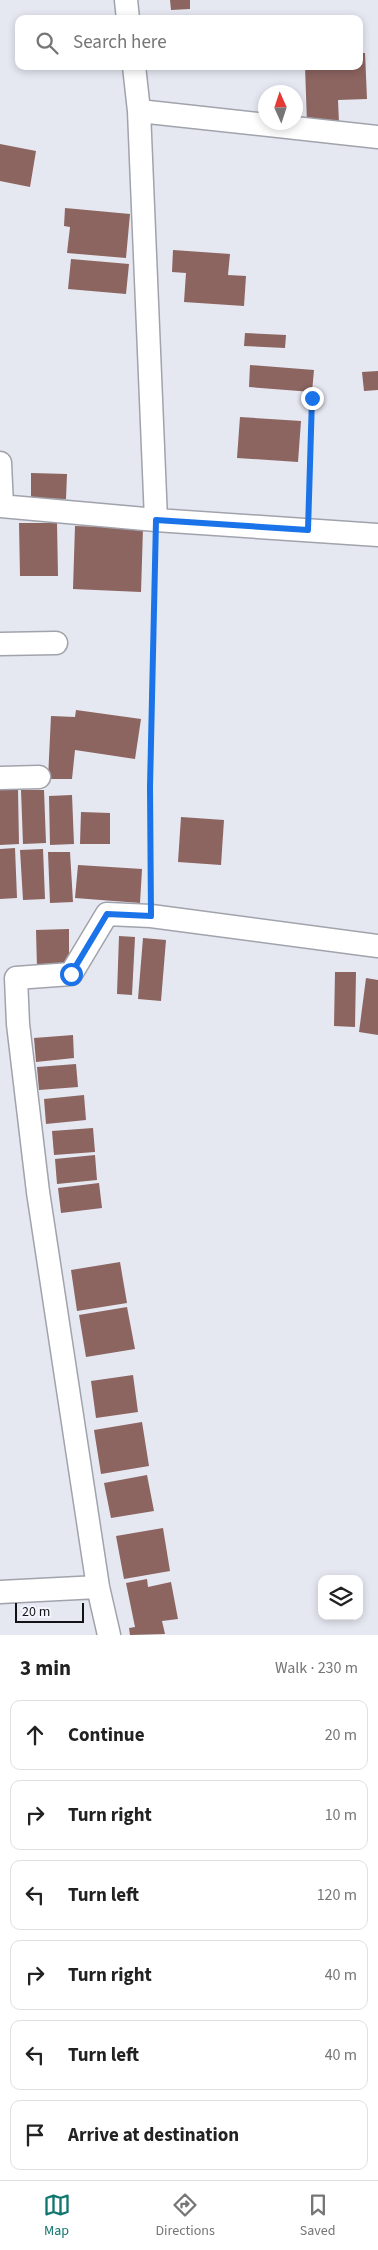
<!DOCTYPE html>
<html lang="en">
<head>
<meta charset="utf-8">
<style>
  body { margin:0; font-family:"Source Sans 3",sans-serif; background:#f6f6f6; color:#222 }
  .controls { position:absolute; right:15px; bottom:15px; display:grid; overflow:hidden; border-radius:10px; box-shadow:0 2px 8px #0003 }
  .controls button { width:45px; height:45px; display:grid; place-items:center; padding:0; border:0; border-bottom:1px solid #e0e0e0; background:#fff; color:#222; font:25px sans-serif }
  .compass { position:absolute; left:258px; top:85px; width:45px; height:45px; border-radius:50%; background:#fff; box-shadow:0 2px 8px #0003; rotate:357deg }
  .scale { position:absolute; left:15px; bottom:12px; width:69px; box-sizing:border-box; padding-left:5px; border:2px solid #121316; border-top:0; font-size:14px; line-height:18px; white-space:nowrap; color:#121316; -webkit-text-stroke:4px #f2f4fe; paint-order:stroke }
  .stop { position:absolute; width:15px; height:15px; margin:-11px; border:4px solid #1a73e8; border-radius:50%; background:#fff }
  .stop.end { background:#1a73e8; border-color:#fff; box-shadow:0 1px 5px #0008 }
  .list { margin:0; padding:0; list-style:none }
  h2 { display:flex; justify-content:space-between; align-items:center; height:65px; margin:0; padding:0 20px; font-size:21px }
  h2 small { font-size:16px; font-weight:400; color:#767676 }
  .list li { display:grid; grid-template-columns:32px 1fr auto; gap:15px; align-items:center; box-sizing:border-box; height:70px; margin:0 10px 10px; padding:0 10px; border:1px solid #e0e0e0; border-radius:10px }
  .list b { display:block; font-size:19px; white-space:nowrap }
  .list em { font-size:16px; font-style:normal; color:#767676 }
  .icon { flex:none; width:28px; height:28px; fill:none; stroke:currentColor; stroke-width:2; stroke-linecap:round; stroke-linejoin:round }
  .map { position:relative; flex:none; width:378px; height:1635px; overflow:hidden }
  .search { position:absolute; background:#fff; box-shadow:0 2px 8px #0003; left:15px; right:15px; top:15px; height:55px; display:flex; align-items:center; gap:12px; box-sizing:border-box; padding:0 18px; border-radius:10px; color:#767676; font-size:19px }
  .sheet { height:545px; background:#fff }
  nav { display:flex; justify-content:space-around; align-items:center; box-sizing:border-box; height:70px; border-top:1px solid #e0e0e0; background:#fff; font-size:14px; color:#767676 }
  nav a { display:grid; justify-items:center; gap:2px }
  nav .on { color:#0f766e }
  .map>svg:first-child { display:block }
</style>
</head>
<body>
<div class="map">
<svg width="378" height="1635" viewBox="0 0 378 1635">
  <rect width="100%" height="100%" fill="#e5e7f1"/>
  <!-- building -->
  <path fill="#8c6460" d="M170 0H190V9L171 10Z
    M359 53H365L367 99 338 100 339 123 307 124 305 66H359Z
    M0 144 36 151 30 187 0 181Z
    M65 208 130 214 126 258 67 253 70 227 64 226Z
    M173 250 230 254 228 275 246 276 244 306 184 302 186 273 172 272Z
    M71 259 129 264 126 294 68 289Z
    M245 333 286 335 285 348 244 346Z
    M250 365 314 370 312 392 249 387Z
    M378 371V390L364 391 362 372Z
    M240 417 301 421 298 462 237 458Z
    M31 473 67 474 66 499 31 498Z
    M19 523H57L58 576H20Z
    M75 526 143 528 141 592 73 589Z
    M76 710 141 719 135 759 75 750 72 779H48L51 716 75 717Z
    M0 790H18L19 844 0 845Z
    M21 790H44L46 843 23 844Z
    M72 795 74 844 50 845 49 796Z
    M81 812 110 813V844H80Z
    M181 817 224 820 221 865 178 862Z
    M15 848 17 898 0 899V849Z
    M43 849 45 899 23 900 20 850Z
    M48 852H70L73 902 50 903Z
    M78 865 142 869 140 903 75 898Z
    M69 929V967L37 968 36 930Z
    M119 936 135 937 132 995 117 994Z
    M143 938 166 940 161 1001 138 999Z
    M335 972H356L355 1027 334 1026Z
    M366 978 378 980V1035L359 1032Z
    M73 1035 74 1058 36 1062 34 1038Z
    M76 1064 78 1087 39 1090 37 1067Z
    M84 1095 86 1120 46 1124 44 1099Z
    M93 1128 95 1152 54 1155 52 1131Z
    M95 1155 97 1180 57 1184 55 1159Z
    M99 1183 102 1208 61 1213 58 1188Z
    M120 1262 127 1303 77 1311 71 1270Z
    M127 1307 135 1349 86 1357 79 1315Z
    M133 1375 138 1412 96 1418 91 1381Z
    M142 1422 149 1466 101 1474 94 1430Z
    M147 1475 154 1511 111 1518 104 1483Z
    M163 1528 170 1571 124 1579 116 1536Z
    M147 1579 148 1587 171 1582 178 1619 162 1621 165 1634 130 1635 129 1628 135 1627 126 1583Z"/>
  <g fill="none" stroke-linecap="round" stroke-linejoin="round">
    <!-- minor casing -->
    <g stroke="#a1a3ac" stroke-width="25">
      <path id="minor" d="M126 0 128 19
        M134 66 139 111 156 520
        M139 111 378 137
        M0 463 2 506
        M0 506 156 520 378 535
        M0 644 56 643
        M0 778 39 777
        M0 1592 98 1587
        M109 1635 98 1587 38 1192 18 1024 16 978 71 974 107 914 151 916 378 946"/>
    </g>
    <!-- path -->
    <path stroke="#83848b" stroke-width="3" stroke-dasharray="4 2.5" stroke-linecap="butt" d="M309 509 312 398
      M151 893 150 787 155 542"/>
    <!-- minor -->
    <use href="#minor" stroke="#fff" stroke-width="22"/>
  </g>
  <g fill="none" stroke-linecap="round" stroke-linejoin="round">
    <!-- route -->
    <path stroke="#1a73e8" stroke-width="6" d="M71 974 107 914 151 916 150 787 156 520 308 530 312 398"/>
  </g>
</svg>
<div class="controls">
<button><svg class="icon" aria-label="layers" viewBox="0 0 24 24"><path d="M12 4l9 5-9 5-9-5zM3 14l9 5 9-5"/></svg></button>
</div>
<svg class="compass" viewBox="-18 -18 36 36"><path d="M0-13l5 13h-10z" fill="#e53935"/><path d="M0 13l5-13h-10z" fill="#767676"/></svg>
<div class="scale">20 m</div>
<div class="stop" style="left:71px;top:974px"></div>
<div class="stop end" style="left:312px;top:398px"></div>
<div class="search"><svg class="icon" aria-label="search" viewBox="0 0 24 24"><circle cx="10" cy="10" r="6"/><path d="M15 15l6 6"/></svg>Search here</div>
</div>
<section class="sheet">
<h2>3 min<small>Walk · 230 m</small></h2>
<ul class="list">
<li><svg class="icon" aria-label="ahead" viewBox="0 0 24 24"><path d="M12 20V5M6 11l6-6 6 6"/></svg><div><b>Continue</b></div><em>20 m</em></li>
<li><svg class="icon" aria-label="right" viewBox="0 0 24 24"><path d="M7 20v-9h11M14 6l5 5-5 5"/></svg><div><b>Turn right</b></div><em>10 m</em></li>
<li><svg class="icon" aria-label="left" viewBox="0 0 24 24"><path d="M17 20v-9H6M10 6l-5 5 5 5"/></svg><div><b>Turn left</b></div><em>120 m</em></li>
<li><svg class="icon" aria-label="right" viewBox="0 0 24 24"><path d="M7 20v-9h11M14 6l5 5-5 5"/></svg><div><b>Turn right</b></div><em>40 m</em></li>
<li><svg class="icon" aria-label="left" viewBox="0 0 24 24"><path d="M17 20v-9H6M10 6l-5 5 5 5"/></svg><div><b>Turn left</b></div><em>40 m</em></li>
<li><svg class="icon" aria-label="arrive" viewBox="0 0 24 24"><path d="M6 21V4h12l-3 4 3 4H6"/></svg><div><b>Arrive at destination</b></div></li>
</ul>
</section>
<nav>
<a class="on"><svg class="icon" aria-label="map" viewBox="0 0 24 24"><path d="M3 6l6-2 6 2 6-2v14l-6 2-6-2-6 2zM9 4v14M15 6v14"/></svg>Map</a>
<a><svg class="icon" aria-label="directions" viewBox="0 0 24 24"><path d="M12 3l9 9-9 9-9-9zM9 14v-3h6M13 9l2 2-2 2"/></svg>Directions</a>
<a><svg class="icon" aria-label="saved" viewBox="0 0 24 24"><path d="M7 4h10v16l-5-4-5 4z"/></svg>Saved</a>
</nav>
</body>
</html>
